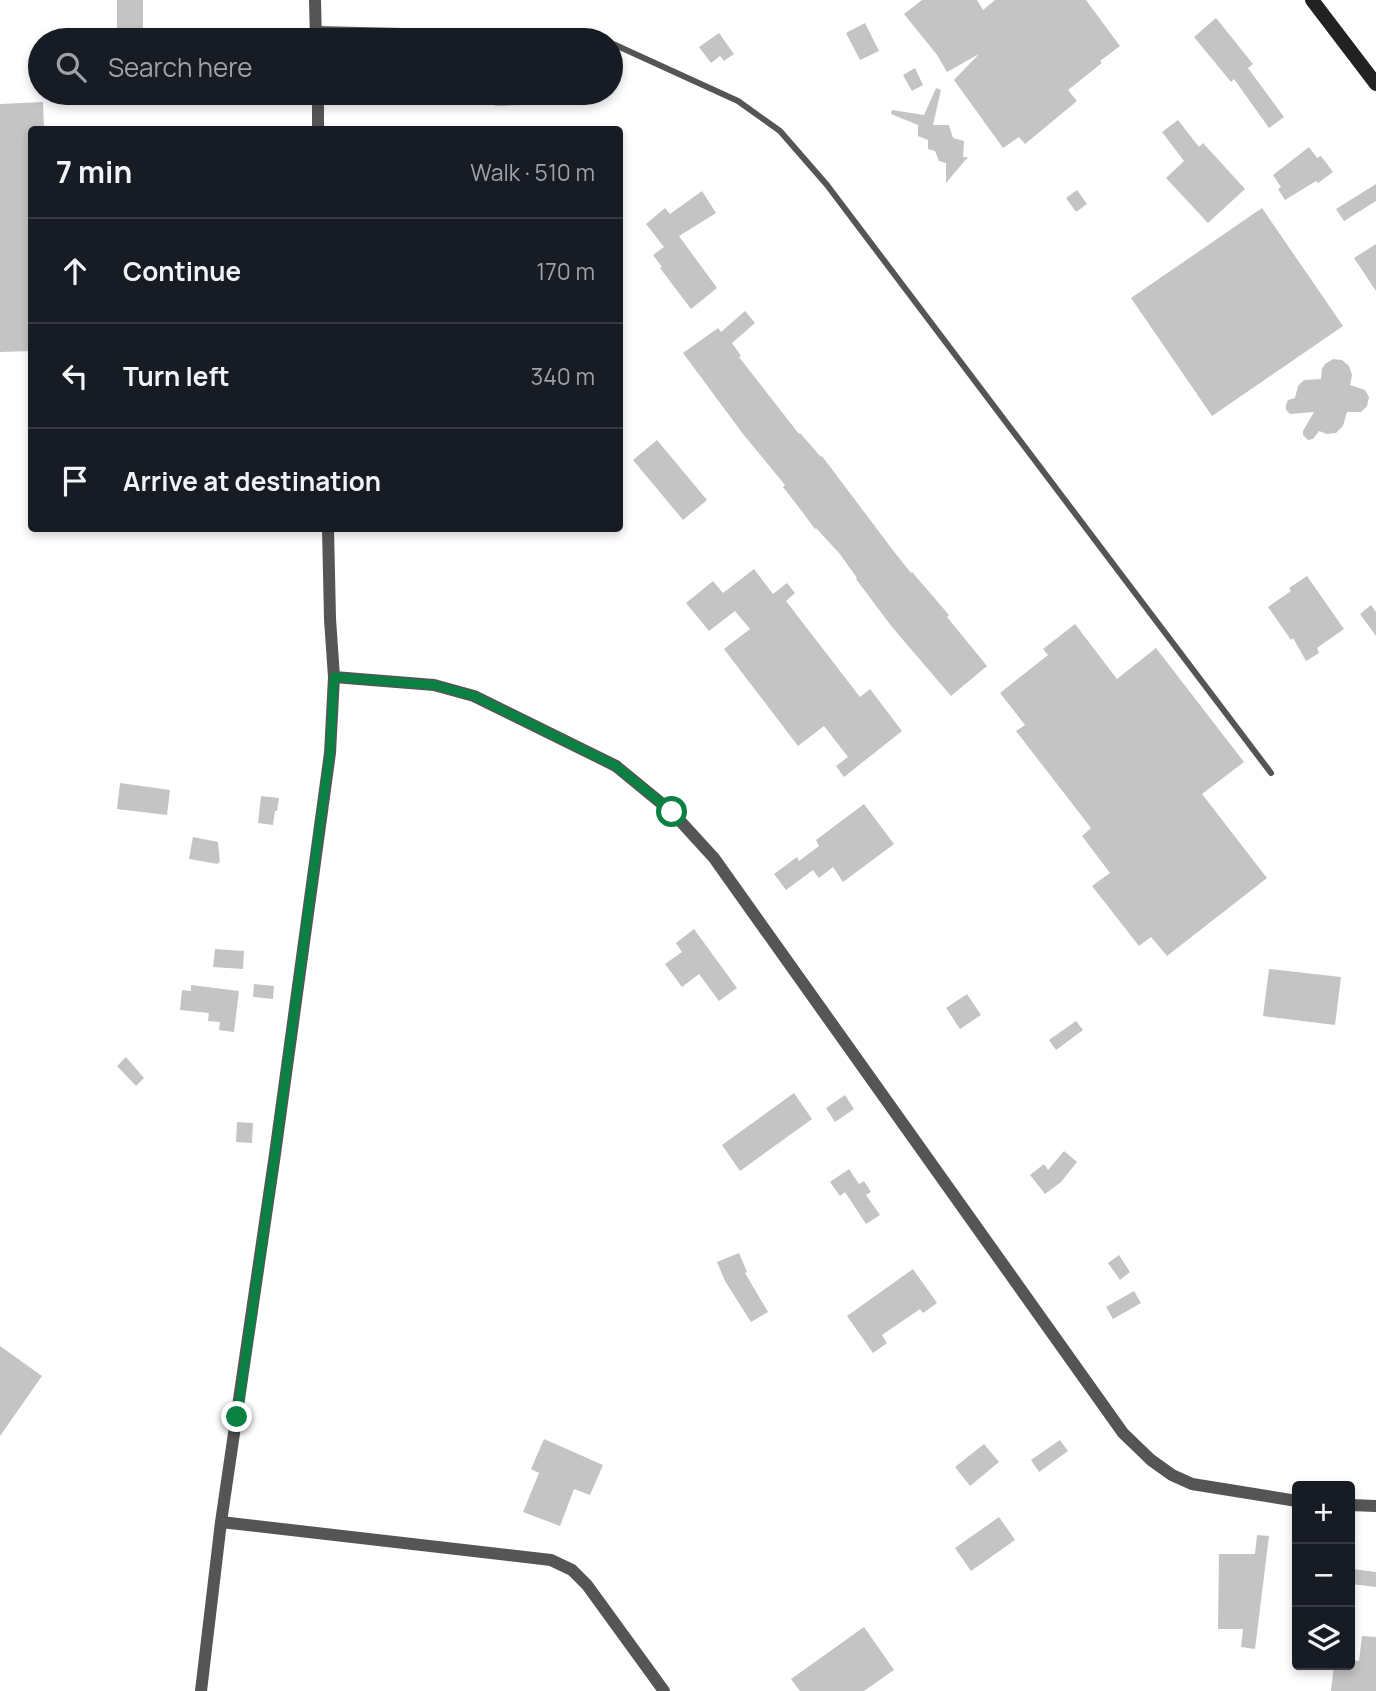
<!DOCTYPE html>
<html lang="en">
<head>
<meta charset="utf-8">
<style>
  body { margin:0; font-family:Manrope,sans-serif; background:#242831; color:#f1f3f6 }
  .controls { position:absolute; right:21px; bottom:21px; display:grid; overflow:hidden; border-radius:7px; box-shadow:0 4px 10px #0003 }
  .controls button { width:63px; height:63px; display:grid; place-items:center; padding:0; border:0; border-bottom:2px solid #363941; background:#171b24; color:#f1f3f6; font:35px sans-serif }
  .stop { position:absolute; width:21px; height:21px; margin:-16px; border:5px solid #0b8043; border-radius:50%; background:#fff }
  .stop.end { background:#0b8043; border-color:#fff; box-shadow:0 2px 7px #0008 }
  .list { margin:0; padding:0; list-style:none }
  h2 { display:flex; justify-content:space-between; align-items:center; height:91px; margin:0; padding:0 28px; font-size:30px }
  h2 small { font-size:23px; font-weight:400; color:#9ea1a6 }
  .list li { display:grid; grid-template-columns:46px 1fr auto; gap:21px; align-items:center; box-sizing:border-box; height:105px; padding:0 28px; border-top:2px solid #363941 }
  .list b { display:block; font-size:26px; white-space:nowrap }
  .list em { font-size:23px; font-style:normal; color:#9ea1a6 }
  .icon { flex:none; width:38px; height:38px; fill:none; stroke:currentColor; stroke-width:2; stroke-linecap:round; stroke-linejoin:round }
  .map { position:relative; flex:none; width:1376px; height:1691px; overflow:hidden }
  .search { position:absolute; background:#171b24; box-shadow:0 4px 10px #0003; left:28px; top:28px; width:595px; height:77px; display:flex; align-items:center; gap:18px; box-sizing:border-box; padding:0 24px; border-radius:38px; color:#9ea1a6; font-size:26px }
  .panel { position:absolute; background:#171b24; box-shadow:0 4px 10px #0003; left:28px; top:126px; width:595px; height:406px; border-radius:7px }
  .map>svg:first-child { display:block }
</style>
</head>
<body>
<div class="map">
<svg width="1376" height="1691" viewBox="0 0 1376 1691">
  <rect width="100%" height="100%" fill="#fff"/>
  <!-- building -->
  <path fill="#c4c4c4" d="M117 0H143V30H117Z
    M922 0H977L983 10 995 0H1086L1120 46 1100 61 1102 63 1068 90 1077 101 1025 144 1019 137 1003 148 954 80 979 54 947 72 937 55 904 14Z
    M1216 18 1253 64 1248 68 1284 117 1269 128 1234 79 1231 82 1194 37Z
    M865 23 879 51 860 60 846 33Z
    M719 33 734 54 724 61 720 56 711 63 699 47Z
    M915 68 923 85 912 91 903 75Z
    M936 88 941 90 933 125H949L953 138 964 141 963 157H968L946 183V163L939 161 935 151 928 149V140L918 136V125L891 114 892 110 924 115Z
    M494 93H543V104L495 106Z
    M43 102 44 130H32V351L0 352V104Z
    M1178 120 1199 147 1203 143 1245 189 1208 223 1166 178 1184 161 1162 132Z
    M1309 147 1317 158 1321 156 1333 172 1318 183 1316 181 1285 200 1278 189 1281 187 1273 175Z
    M1376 184V201L1344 221 1336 209Z
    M1077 190 1087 204 1076 212 1066 198Z
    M702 191 716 213 679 236 717 288 691 309 660 268 662 267 653 255 664 247 646 224 665 208 670 214Z
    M1262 208 1343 326 1212 416 1131 298Z
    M1376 244V291L1354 258Z
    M745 311 755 323 732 343 741 356 739 357 799 434 800 433 821 457 822 456 892 549 911 573 912 572 949 615 947 617 987 666 951 696 892 627 856 579 857 578 839 553 816 528 815 529 797 505 783 487 785 485 743 434 683 353 718 328 721 332Z
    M1333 359 1342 360 1349 366 1352 375 1350 385 1365 390 1369 397 1367 406 1361 412H1347L1343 426 1336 433 1327 434 1319 431 1313 439 1308 440 1303 435V431L1314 412 1290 414 1286 410V405L1288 400 1295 398 1298 386 1304 380 1321 379 1322 369 1325 364Z
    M657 440 707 500 683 520 633 460Z
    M754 569 773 594 787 583 795 593 786 601 860 697 870 689 902 731 844 777 836 766 848 757 824 726 798 746 724 649 750 629 735 611 709 631 686 603 713 581 723 593Z
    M1307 576 1344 629 1317 648 1319 653 1306 661 1293 638 1291 640 1268 607 1291 591 1289 588Z
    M1371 605 1376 612V636L1360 614Z
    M1075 624 1117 679 1156 648 1244 762 1202 794 1267 878 1167 956 1151 937 1139 946 1092 886 1110 873 1082 836 1091 828 1016 731 1025 725 1000 693 1048 655 1043 649Z
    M120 783 170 790 167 815 117 809Z
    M261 796 279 798 277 811H275L273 825 258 823Z
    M864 804 894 844 843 882 833 867 819 878 813 870 786 890 774 874 797 857 799 861 819 846 816 840Z
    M193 837 218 842 220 863 218 862V864L189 859Z
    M694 929 737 988 719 1001 699 974 682 987 665 964 682 952 676 943Z
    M215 949 244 951 243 969 213 967Z
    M1269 969 1341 977 1335 1025 1263 1016Z
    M254 984 274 986 273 999 253 997Z
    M191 985 239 991 234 1032 219 1030 220 1022 208 1021 209 1013 180 1010 182 990 191 991Z
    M967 994 981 1015 960 1029 946 1008Z
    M1076 1021 1083 1030 1056 1050 1049 1040Z
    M126 1057 144 1078 136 1086 117 1066Z
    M794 1093 812 1119 740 1171 722 1145Z
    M845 1095 854 1109 835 1122 826 1108Z
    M237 1122 253 1123 252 1143 236 1142Z
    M1064 1151 1077 1162 1061 1182 1045 1194 1030 1175 1044 1164 1048 1170Z
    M849 1169 859 1184 864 1181 871 1192 866 1195 880 1215 866 1224 845 1192 840 1196 830 1182Z
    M739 1253 747 1272 745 1273 768 1312 751 1322 725 1281 717 1262Z
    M1119 1255 1130 1272 1120 1280 1108 1263Z
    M913 1269 937 1303 923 1313 920 1309 882 1335 887 1343 873 1353 847 1316Z
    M1134 1291 1141 1303 1113 1319 1106 1307Z
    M0 1346 42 1376 0 1436Z
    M544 1439 603 1465 590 1495 574 1489 560 1526 523 1512 539 1473 531 1469Z
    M1060 1440 1068 1451 1039 1472 1031 1460Z
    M984 1444 999 1462 970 1486 955 1467Z
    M999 1517 1015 1540 971 1571 955 1548Z
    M1257 1535 1269 1536 1255 1649 1241 1647 1243 1629H1218L1219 1554H1255Z
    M1353 1569 1376 1572V1587L1351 1584Z
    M864 1627 894 1670 864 1691H800L791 1679Z
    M1362 1636 1376 1637V1691H1331L1334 1665H1350V1660L1359 1661Z"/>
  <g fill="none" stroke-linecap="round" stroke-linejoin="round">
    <!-- service -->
    <path stroke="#555" stroke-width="6" d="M316 29 576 35 598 40
      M611 43 738 101 780 131 827 185 1271 773"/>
    <!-- minor -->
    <path stroke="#555" stroke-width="12" d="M315 0 316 40
      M318 93V130
      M334 677 434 685 474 696 616 766 672 812 714 858 1123 1433 1151 1460 1172 1475 1192 1484 1297 1501
      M1350 1505 1376 1506
      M221 1522 551 1560 572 1570 587 1585 664 1691
      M201 1691 221 1522 275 1154 330 753 334 677 330 619 328 528"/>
    <!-- secondary -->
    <path stroke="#222" stroke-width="14" d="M1312 0 1376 84"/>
  </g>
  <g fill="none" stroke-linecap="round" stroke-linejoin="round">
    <!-- route -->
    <path stroke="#0b8043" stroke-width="9" d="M237 1417 275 1154 326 780 330 753 334 677 434 685 474 696 616 766 672 812"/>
  </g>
</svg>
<div class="controls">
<button>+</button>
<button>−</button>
<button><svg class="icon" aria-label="layers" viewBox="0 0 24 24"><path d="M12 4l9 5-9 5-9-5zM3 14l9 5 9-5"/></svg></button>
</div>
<div class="stop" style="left:672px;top:812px"></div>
<div class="stop end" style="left:237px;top:1417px"></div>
<div class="search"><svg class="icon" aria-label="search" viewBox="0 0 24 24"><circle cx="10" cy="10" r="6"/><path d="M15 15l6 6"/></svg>Search here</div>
<section class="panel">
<h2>7 min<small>Walk · 510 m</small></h2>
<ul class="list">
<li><svg class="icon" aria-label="ahead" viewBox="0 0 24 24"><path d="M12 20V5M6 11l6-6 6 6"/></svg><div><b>Continue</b></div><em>170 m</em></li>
<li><svg class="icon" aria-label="left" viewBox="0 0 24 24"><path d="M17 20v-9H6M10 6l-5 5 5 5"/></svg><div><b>Turn left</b></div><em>340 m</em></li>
<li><svg class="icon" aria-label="arrive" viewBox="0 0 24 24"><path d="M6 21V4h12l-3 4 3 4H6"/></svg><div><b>Arrive at destination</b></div></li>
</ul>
</section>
</div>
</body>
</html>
